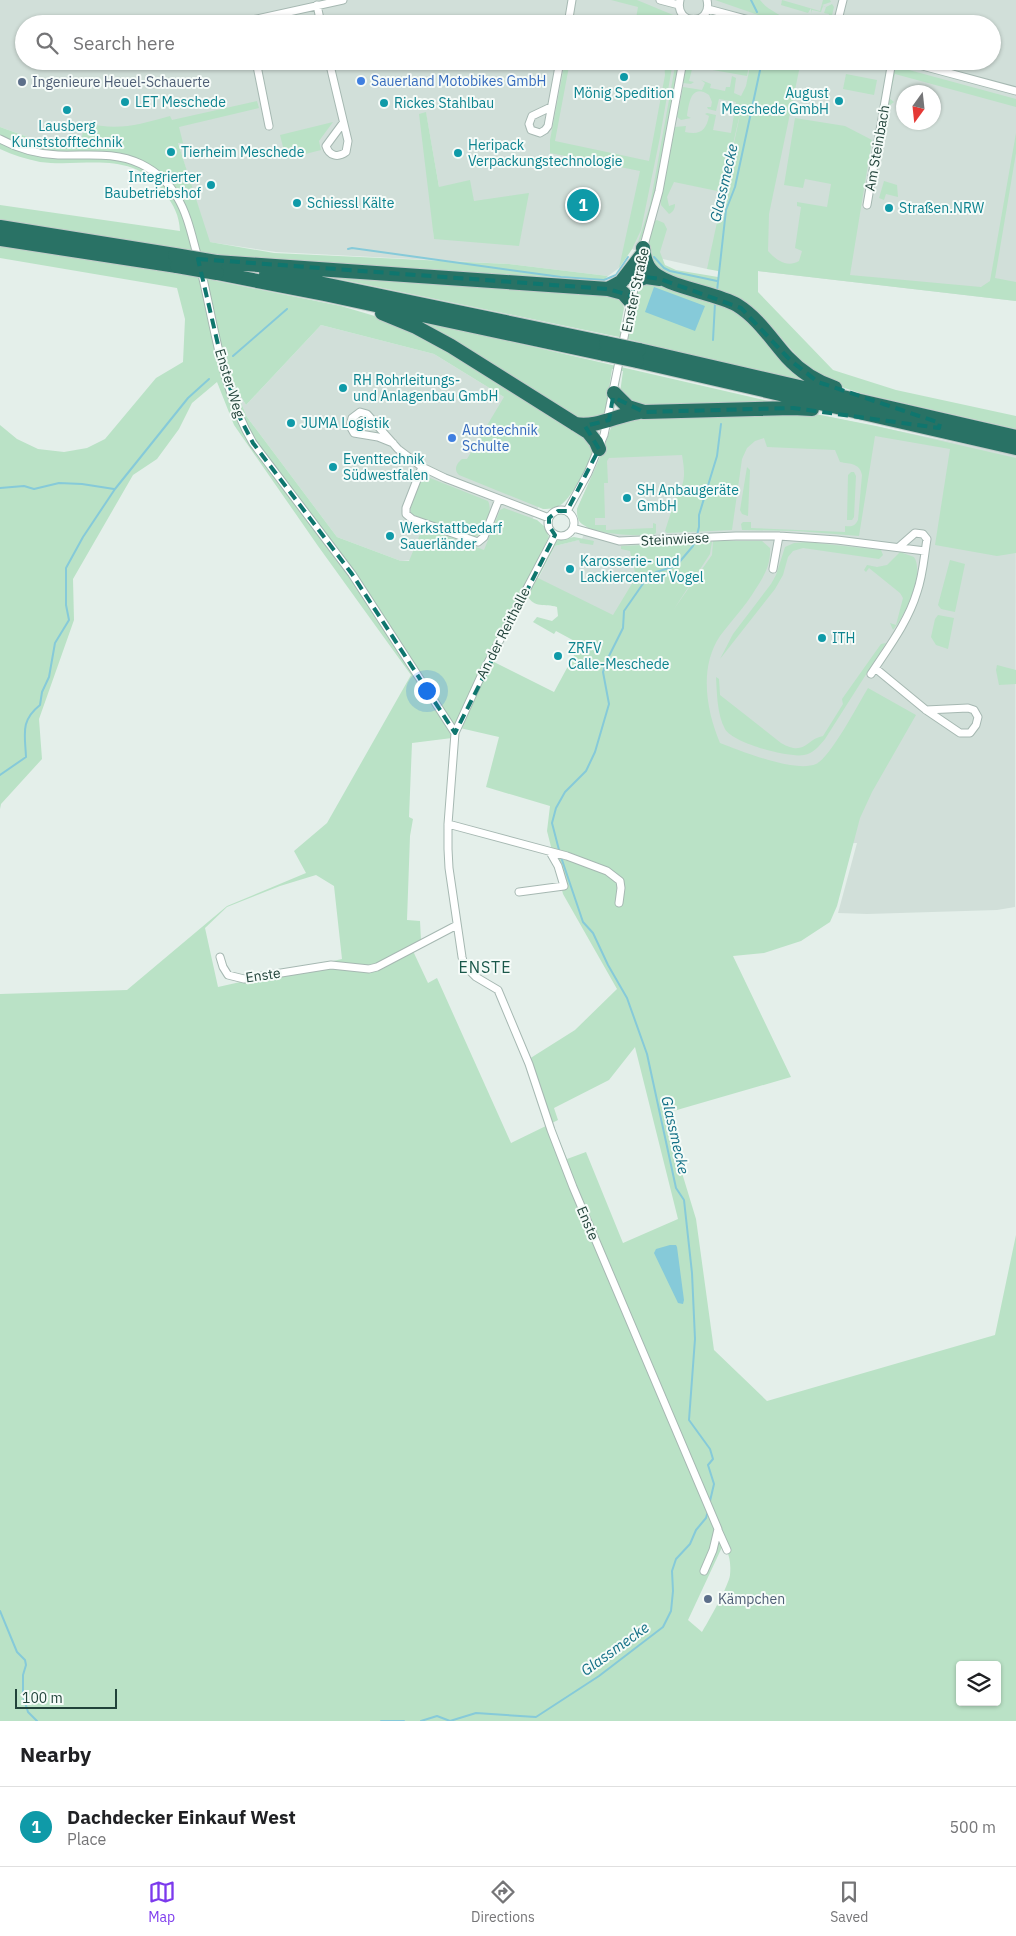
<!DOCTYPE html>
<html lang="en">
<head>
<meta charset="utf-8">
<style>
  body { margin:0; font-family:"IBM Plex Sans",sans-serif; background:#f6f6f6; color:#202124 }
  .controls { position:absolute; right:15px; bottom:15px; display:grid; overflow:hidden; border-radius:5px; box-shadow:0 1px 4px #0004 }
  .controls button { width:45px; height:45px; display:grid; place-items:center; padding:0; border:0; border-bottom:1px solid #e0e0e0; background:#fff; color:#202124; font:25px sans-serif }
  .compass { position:absolute; left:896px; top:85px; width:45px; height:45px; border-radius:50%; background:#fff; box-shadow:0 1px 4px #0004; rotate:195deg }
  .scale { position:absolute; left:15px; bottom:12px; width:102px; box-sizing:border-box; padding-left:5px; border:2px solid #21433a; border-top:0; font-size:14px; line-height:18px; white-space:nowrap; color:#21433a; -webkit-text-stroke:4px #f5fbf8; paint-order:stroke }
  .you { position:absolute; left:426px; top:690px; width:18px; height:18px; margin:-12px; border:4px solid #fff; border-radius:50%; background:#1a73e8; box-shadow:0 0 0 8px #1a73e833 }
  .badge { display:grid; place-items:center; width:32px; height:32px; border-radius:50%; background:#7c3aed; color:#fff; font-size:16px; font-weight:700 }
  .pin { position:absolute; translate:-50% -50%; border:2px solid #fff; box-shadow:0 1px 5px #0006 }
  .list { margin:0; padding:0; list-style:none }
  h2 { display:flex; justify-content:space-between; align-items:center; height:65px; margin:0; padding:0 20px; font-size:21px }
  h2 small { font-size:16px; font-weight:400; color:#757577 }
  .list li { display:grid; grid-template-columns:32px 1fr auto; gap:15px; align-items:center; box-sizing:border-box; height:80px; padding:0 20px; border-top:1px solid #e0e0e0 }
  .list b { display:block; font-size:19px; white-space:nowrap }
  .list p { margin:0; font-size:16px; white-space:nowrap; color:#757577 }
  .list em { font-size:16px; font-style:normal; color:#757577 }
  .icon { flex:none; width:28px; height:28px; fill:none; stroke:currentColor; stroke-width:2; stroke-linecap:round; stroke-linejoin:round }
  .map { position:relative; flex:none; width:1016px; height:1721px; overflow:hidden }
  .search { position:absolute; background:#fff; box-shadow:0 1px 4px #0004; left:15px; right:15px; top:15px; height:55px; display:flex; align-items:center; gap:12px; box-sizing:border-box; padding:0 18px; border-radius:28px; color:#757577; font-size:19px }
  .sheet { height:145px; background:#fff }
  nav { display:flex; justify-content:space-around; align-items:center; box-sizing:border-box; height:70px; border-top:1px solid #e0e0e0; background:#fff; font-size:14px; color:#757577 }
  nav a { display:grid; justify-items:center; gap:2px }
  nav .on { color:#7c3aed }
  .map>svg:first-child { display:block }
</style>
</head>
<body>
<div class="map">
<svg width="1016" height="1721" viewBox="0 0 1016 1721">
  <rect width="100%" height="100%" fill="#e4efea"/>
  <!-- built -->
  <path fill="#d1dfd9" fill-rule="evenodd" d="M0 0H1016V301L758 271 707 269 654 257 632 249 619 268 608 276 509 264 276 252 209 242 178 143 36 140 0 127ZM24 24H992V61H24ZM904 92H934V122H904ZM426 113 439 187 473 201 434 239Z
    M321 325 434 354 504 397 540 504 532 520 544 548 401 561 337 537 247 417 229 374 246 405Z
    M815 414 1016 455 1015 907 997 910 867 914 838 913 857 843 717 845 671 837 647 659 535 585 555 546 582 539 587 527 579 520 577 509 602 453 611 428Z"/>
  <!-- green -->
  <path fill="#bae2c6" fill-rule="evenodd" d="M611 0H637L678 17V24H635L638 7Z
    M715 0H760C768 11 782 14 791 24L764 17Z
    M782 0 820 11 823 0H830L831 2 822 5 826 7 832 4 834 7 830 24H827L829 14 824 13 826 7 823 6 821 12 812 10 811 13V8L808 13 781 5Z
    M565 61H570L555 141 649 161 665 75 664 61H673L660 137 641 230 632 249 619 268 640 171 550 153V140Z
    M676 61H679L678 68C668 127 662 191 638 246L637 245 650 205Z
    M687 61 706 63 707 61H726L747 65 750 61 747 76 707 69V67L698 65 696 70 692 69 689 81 694 82 691 84 683 83Z
    M751 61H801L769 214 768 251C776 260 787 268 799 261L802 251 795 248 801 207 797 206V202L827 207 831 184 805 179 803 188 784 185 795 118 845 126 872 140 850 275 981 287 990 281 1016 133V153L995 278 1016 282V301L758 271V292L833 370 896 390 1016 416V429L860 393 835 385 811 372 762 316 741 300 667 277 652 267 647 247 655 221 657 220 664 223 667 229 660 252 665 265 676 270 718 277V271L707 269 744 96 722 192 674 182 667 197 669 206 675 204C675 209 673 212 669 214L661 205V199L675 127 686 126 685 132C700 135 706 131 709 116L705 114 707 113 716 115 713 130 731 133 736 102 719 99 716 111 708 109 707 107H711L712 102 709 95C691 83 689 103 687 116L691 118 681 120 677 117 683 87 702 90 705 83 701 80 711 84 710 88 725 91 726 87H730L732 76 736 78 734 93 741 96 746 86Z
    M898 67 1016 99V107L895 74 889 98 894 102 890 105 887 102 894 68Z
    M846 74 877 80 874 95 843 89Z
    M257 101 259 108 179 127 183 143H178L210 242 274 253 509 264 608 276 599 285 251 260 0 220V205L180 231C179 215 174 206 165 193 131 148 85 168 40 162 26 159 13 155 0 149V127L36 140 81 141 85 123C119 131 137 125 170 116L172 120Z
    M426 112 439 187 470 180 474 201 529 193 519 246 434 239 419 114Z
    M333 122 319 141 321 150 286 159 280 135Z
    M884 181 897 185 898 197 886 194 884 200 879 198Z
    M0 246 187 275 341 306 378 317 426 338 586 435 594 447C592 459 572 497 562 504 557 508 550 509 543 509L459 475C453 470 457 463 462 459H467L504 397 434 354 321 325 246 405 232 381 247 417 337 537 401 561H409L423 527 484 550 500 510 504 508 537 520 544 526 549 537 455 726 449 729 452 738 412 743 409 817 413 819 410 836 407 920 420 921 421 940 423 945 413 951 428 983 437 978 511 1143 552 1123 529 1059 575 1030 617 989 563 894 547 831 550 806 486 787 499 737 460 728 481 680 494 662 554 692 580 644 556 631 554 634 533 622 537 617 552 621 558 616 557 607C545 603 534 609 527 595L554 541 574 537 594 541 593 545 580 543 579 540 555 546 538 578 613 615 636 577 630 551 621 549V546L712 542 710 554 674 609 712 555 713 541H762L770 548C771 565 764 576 755 590 745 607 731 621 720 636 699 667 706 710 720 743 741 751 795 773 816 764 830 758 859 703 868 688L916 715 872 792 860 818 837 906 830 922 801 941 764 953 733 956 791 1077 670 1112 665 1117 696 1219 714 1350 767 1401 995 1335 1016 1235V1721H0V994L127 990 227 906 306 873 294 851 327 823 411 675 318 546 234 425 217 382 192 403 179 429 157 459 133 475 73 579 74 620 39 719 42 759 1 804 0 809V425L17 439 38 449 64 452 87 448 105 439 156 378 183 362 185 319 177 288 0 258ZM316 875 334 886 342 959 218 987 205 928 227 907 280 886ZM635 1047 678 1219 623 1243 586 1152 567 1159 552 1123 558 1120 554 1108 609 1080ZM723 1545C730 1553 731 1565 730 1575 729 1585 708 1622 702 1632L688 1620ZM960 1665H997V1702H960Z
    M315 274 620 294 624 308 620 330 628 333 637 288 647 280C676 289 708 296 734 311 763 328 789 361 813 385L619 337Z
    M399 316 786 405 644 408 627 403 620 393 623 371 612 369 605 414 584 422Z
    M815 414 876 426 1016 458V553L997 556 935 545 950 449 875 436 859 536 797 531 742 530 741 524 743 522H751V528L845 532V526C852 527 855 526 858 520L862 475C860 463 850 464 840 462L835 450 767 447 764 438 755 441 747 448 742 459 732 530 667 533 665 531 677 493C687 484 684 467 682 455L609 458 607 461 608 483H604L605 518H595V525H606V530L653 528V523L656 524V533L653 535C636 536 596 535 582 524 577 520 577 514 577 509L602 453 611 428 614 422 621 418Z
    M747 467 750 470 748 516 742 514 740 510Z
    M851 472H854L856 476 854 517 852 520H847L848 475Z
    M425 476 488 501C493 511 486 527 480 535L471 537 411 514 410 505 421 479Z
    M807 542 881 550 883 555 879 559 803 548 793 551 788 557 783 575 775 589 720 659 733 634 771 584 776 575 785 547 794 543Z
    M900 552 914 557C925 573 905 616 893 630L890 623 896 625 903 598 900 593 869 568 866 572 864 570 867 565 877 567 887 565Z
    M950 560 965 564 955 612 941 609 938 605Z
    M938 615 954 618 948 649 936 645 931 637 935 619Z
    M886 643 825 739C819 746 813 754 804 755 788 758 733 743 725 729 717 714 717 694 716 677L719 679 720 695 781 743C805 757 806 739 823 736L843 704 842 699 881 644Z
    M997 665 1016 670V684L999 685 996 670Z"/>
  <!-- water -->
  <path fill="#86cad9" d="M654 287 705 306 695 331 645 312Z
    M670 1245H676L677 1247 684 1300 683 1304 678 1303 654 1253 656 1249Z"/>
  <g fill="none" stroke-linecap="round" stroke-linejoin="round">
    <!-- stream -->
    <path stroke="#86cad9" stroke-width="2" d="M751 0 757 12
      M348 249 352 248 561 277 604 280 616 275 628 257
      M654 257 664 268 670 271 717 281
      M717 291 726 210 735 187 762 61
      M713 340 715 303
      M233 356 287 309
      M0 488 24 486 34 489 59 483 82 484 114 489
      M697 535 699 527V515L717 456 721 424
      M0 775 26 757C25 734 20 721 40 705L42 692 49 677 55 643 69 620 66 605V568L83 537 115 489 188 398 209 379
      M559 850 552 823 556 808 565 792 586 771 595 752 609 704 603 672 607 660 623 628 624 611 647 578 656 572 676 566 693 546 695 540
      M561 857 583 922 593 933 608 965 627 998 647 1054 676 1188 684 1200 692 1273 695 1339 689 1420 710 1449 713 1459 708 1465 714 1484 710 1501
      M0 1611 17 1652 25 1660 26 1665 23 1675V1696L28 1712 37 1721
      M381 1721H404
      M421 1721 437 1716 450 1721 476 1713 536 1717 599 1676 663 1627 671 1611 673 1591 672 1571 676 1559 690 1544 696 1530 706 1518 708 1511"/>
    <!-- street casing -->
    <g stroke="#a6b8b2" stroke-width="9">
      <path id="street" d="M660 0 679 5
        M680 0C674 26 713 26 707 0
        M317 5 321 24
        M708 9 764 24
        M84 24 92 22 98 24
        M234 24 343 0
        M568 24 572 0
        M837 24 843 0
        M256 61 269 126
        M329 61 348 141 346 152C338 158 329 156 326 146L343 123
        M904 61 1016 91
        M551 107 532 116 529 124 531 130 540 133 545 130 548 126 560 61
        M0 139C18 149 38 154 58 155 87 156 114 151 141 164 155 171 169 183 177 197 188 215 192 237 198 258 214 319 220 387 253 443L352 574 455 733
        M867 205 892 61
        M643 249 659 191 683 61
        M393 443 378 437 354 433 350 426 352 418 360 412 367 414 398 449 422 467 445 478 549 518
        M422 467 406 508V514L412 519 478 542 484 537 499 499
        M548 523a13 13 0 1 1 26 0a13 13 0 1 1-26 0Z
        M567 511 588 473 604 435 636 279
        M573 528 619 541 736 536H779L837 540 925 551
        M555 535 482 674 455 733 448 824V849L449 868 462 957 464 965 476 977 498 990 529 1064 551 1130 573 1187 718 1529 713 1550 704 1571
        M773 569 779 536
        M875 668 926 710 960 733H970L976 725 978 717 974 710 968 708 926 710
        M871 674C888 648 908 622 917 592 923 575 924 557 927 539L923 534 915 533 899 547
        M448 824 567 856 607 871 620 881 621 888 619 903
        M519 892 564 886 558 866 550 852
        M220 957 223 967 228 975 244 979 331 965 369 969 377 967 457 925
        M718 1530 727 1550"/>
    </g>
    <!-- highway casing -->
    <g stroke="#c1cac8" stroke-width="16">
      <path id="highway" d="M0 227 175 255
        M0 239 177 266
        M643 248C644 256 645 263 650 269 663 287 715 292 737 305 758 318 771 339 787 357 800 371 817 382 835 388
        M216 262 608 289 621 282 641 256
        M266 272 606 343
        M217 273 324 294 604 354
        M635 281 646 277 660 279
        M608 289 623 293 631 302
        M382 313 416 327 451 346 588 432 596 442 599 449
        M639 350 1016 437
        M637 361 1016 448
        M614 393 628 407 644 412 793 408 812 409
        M575 424C597 428 617 415 639 412"/>
    </g>
    <!-- street -->
    <use href="#street" stroke="#fff" stroke-width="7"/>
    <!-- highway -->
    <use href="#highway" stroke="#297265" stroke-width="14"/>
    <!-- highway-bridge casing -->
    <g stroke="#c1cac8" stroke-width="16" stroke-linecap="butt">
      <path id="highway-bridge" d="M175 255 216 262
        M177 266 217 273
        M606 343 639 350
        M604 354 637 361"/>
    </g>
    <!-- highway-bridge -->
    <use href="#highway-bridge" stroke="#297265" stroke-width="14"/>
  </g>
  <!-- marked area -->
  <path fill="none" stroke="#0f766e" stroke-width="4" stroke-dasharray="10 6" stroke-linejoin="round" d="M198 259 608 289 632 296 635 281 646 277 660 279 741 308 791 361 818 382 940 423 939 428 793 408 644 412 613 397 609 420 585 426 599 449 567 511H558L549 518V526L555 535 455 733 352 574 253 443 240 418 223 366Z"/>
  <!-- markers -->
  <g fill="#0f9aa8" stroke="#f5fbf8" stroke-width="2">
    <circle cx="624" cy="77" r="5"/>
    <circle cx="839" cy="101" r="5"/>
    <circle cx="125" cy="102" r="5"/>
    <circle cx="384" cy="103" r="5"/>
    <circle cx="67" cy="110" r="5"/>
    <circle cx="171" cy="152" r="5"/>
    <circle cx="458" cy="153" r="5"/>
    <circle cx="211" cy="185" r="5"/>
    <circle cx="297" cy="203" r="5"/>
    <circle cx="889" cy="208" r="5"/>
    <circle cx="343" cy="388" r="5"/>
    <circle cx="291" cy="423" r="5"/>
    <circle cx="333" cy="467" r="5"/>
    <circle cx="627" cy="498" r="5"/>
    <circle cx="390" cy="536" r="5"/>
    <circle cx="570" cy="569" r="5"/>
    <circle cx="822" cy="638" r="5"/>
    <circle cx="558" cy="656" r="5"/>
  </g>
  <g fill="#3f7fe0" stroke="#f5fbf8" stroke-width="2">
    <circle cx="361" cy="81" r="5"/>
    <circle cx="452" cy="438" r="5"/>
  </g>
  <g fill="#5c6f8a" stroke="#f5fbf8" stroke-width="2">
    <circle cx="22" cy="82" r="5"/>
    <circle cx="708" cy="1599" r="5"/>
  </g>
  <g text-anchor="middle" stroke-width="4" stroke-linejoin="round" paint-order="stroke">
    <!-- shop labels -->
    <g font-size="14" fill="#366cbe" stroke="#f5fbf8" text-anchor="start">
      <text x="371" y="86">Sauerland Motobikes GmbH</text>
      <text x="462" y="435">Autotechnik<tspan x="462" dy="16">Schulte</tspan></text>
    </g>
    <!-- service labels -->
    <g font-size="14" fill="#4e5e75" stroke="#f5fbf8" text-anchor="start">
      <text x="32" y="87">Ingenieure Heuel-Schauerte</text>
      <text x="718" y="1604">Kämpchen</text>
    </g>
    <!-- culture labels -->
    <g font-size="14" fill="#0d838f" stroke="#f5fbf8" text-anchor="start">
      <text x="624" y="98" text-anchor="middle">Mönig Spedition</text>
      <text x="829" y="98" text-anchor="end">August<tspan x="829" dy="16">Meschede GmbH</tspan></text>
      <text x="135" y="107">LET Meschede</text>
      <text x="394" y="108">Rickes Stahlbau</text>
      <text x="67" y="131" text-anchor="middle">Lausberg<tspan x="67" dy="16">Kunststofftechnik</tspan></text>
      <text x="468" y="150">Heripack<tspan x="468" dy="16">Verpackungstechnologie</tspan></text>
      <text x="181" y="157">Tierheim Meschede</text>
      <text x="201" y="182" text-anchor="end">Integrierter<tspan x="201" dy="16">Baubetriebshof</tspan></text>
      <text x="307" y="208">Schiessl Kälte</text>
      <text x="899" y="213">Straßen.NRW</text>
      <text x="353" y="385">RH Rohrleitungs-<tspan x="353" dy="16">und Anlagenbau GmbH</tspan></text>
      <text x="301" y="428">JUMA Logistik</text>
      <text x="343" y="464">Eventtechnik<tspan x="343" dy="16">Südwestfalen</tspan></text>
      <text x="637" y="495">SH Anbaugeräte<tspan x="637" dy="16">GmbH</tspan></text>
      <text x="400" y="533">Werkstattbedarf<tspan x="400" dy="16">Sauerländer</tspan></text>
      <text x="580" y="566">Karosserie- und<tspan x="580" dy="16">Lackiercenter Vogel</tspan></text>
      <text x="832" y="643">ITH</text>
      <text x="568" y="653">ZRFV<tspan x="568" dy="16">Calle-Meschede</tspan></text>
    </g>
    <!-- street labels -->
    <g font-size="14" fill="#21433a" stroke="#f5fbf8">
      <text transform="translate(877 148) rotate(-80)" y="5">Am Steinbach</text>
      <text transform="translate(635 290) rotate(-78)" y="5">Enster Straße</text>
      <text transform="translate(230 383) rotate(73)" y="5">Enster Weg</text>
      <text transform="translate(675 539) rotate(-3)" y="5">Steinwiese</text>
      <text transform="translate(503 633) rotate(-63)" y="5">An der Reithalle</text>
      <text transform="translate(263 975) rotate(-8)" y="5">Enste</text>
      <text transform="translate(588 1223) rotate(67)" y="5">Enste</text>
    </g>
    <!-- water labels -->
    <g font-size="15" font-style="italic" fill="#137086" stroke="#f5fbf8">
      <text transform="translate(724 183) rotate(-77)" y="5">Glassmecke</text>
      <text transform="translate(675 1135) rotate(77)" y="5">Glassmecke</text>
      <text transform="translate(615 1649) rotate(-36)" y="5">Glassmecke</text>
    </g>
    <!-- quarter labels -->
    <g font-size="16" letter-spacing="1" fill="#1a584a" stroke="#f5fbf8">
      <text x="485" y="973">ENSTE</text>
    </g>
  </g>
</svg>
<div class="controls">
<button><svg class="icon" aria-label="layers" viewBox="0 0 24 24"><path d="M12 4l9 5-9 5-9-5zM3 14l9 5 9-5"/></svg></button>
</div>
<svg class="compass" viewBox="-18 -18 36 36"><path d="M0-13l5 13h-10z" fill="#e53935"/><path d="M0 13l5-13h-10z" fill="#757577"/></svg>
<div class="scale">100 m</div>
<div class="you"></div>
<div class="pin badge" style="left:583px;top:205px;background:#0f9aa8">1</div>
<div class="search"><svg class="icon" aria-label="search" viewBox="0 0 24 24"><circle cx="10" cy="10" r="6"/><path d="M15 15l6 6"/></svg>Search here</div>
</div>
<section class="sheet">
<h2>Nearby<small></small></h2>
<ul class="list">
<li><span class="badge" style="background:#0f9aa8">1</span><div><b>Dachdecker Einkauf West</b><p>Place</p></div><em>500 m</em></li>
</ul>
</section>
<nav>
<a class="on"><svg class="icon" aria-label="map" viewBox="0 0 24 24"><path d="M3 6l6-2 6 2 6-2v14l-6 2-6-2-6 2zM9 4v14M15 6v14"/></svg>Map</a>
<a><svg class="icon" aria-label="directions" viewBox="0 0 24 24"><path d="M12 3l9 9-9 9-9-9zM9 14v-3h6M13 9l2 2-2 2"/></svg>Directions</a>
<a><svg class="icon" aria-label="saved" viewBox="0 0 24 24"><path d="M7 4h10v16l-5-4-5 4z"/></svg>Saved</a>
</nav>
</body>
</html>
